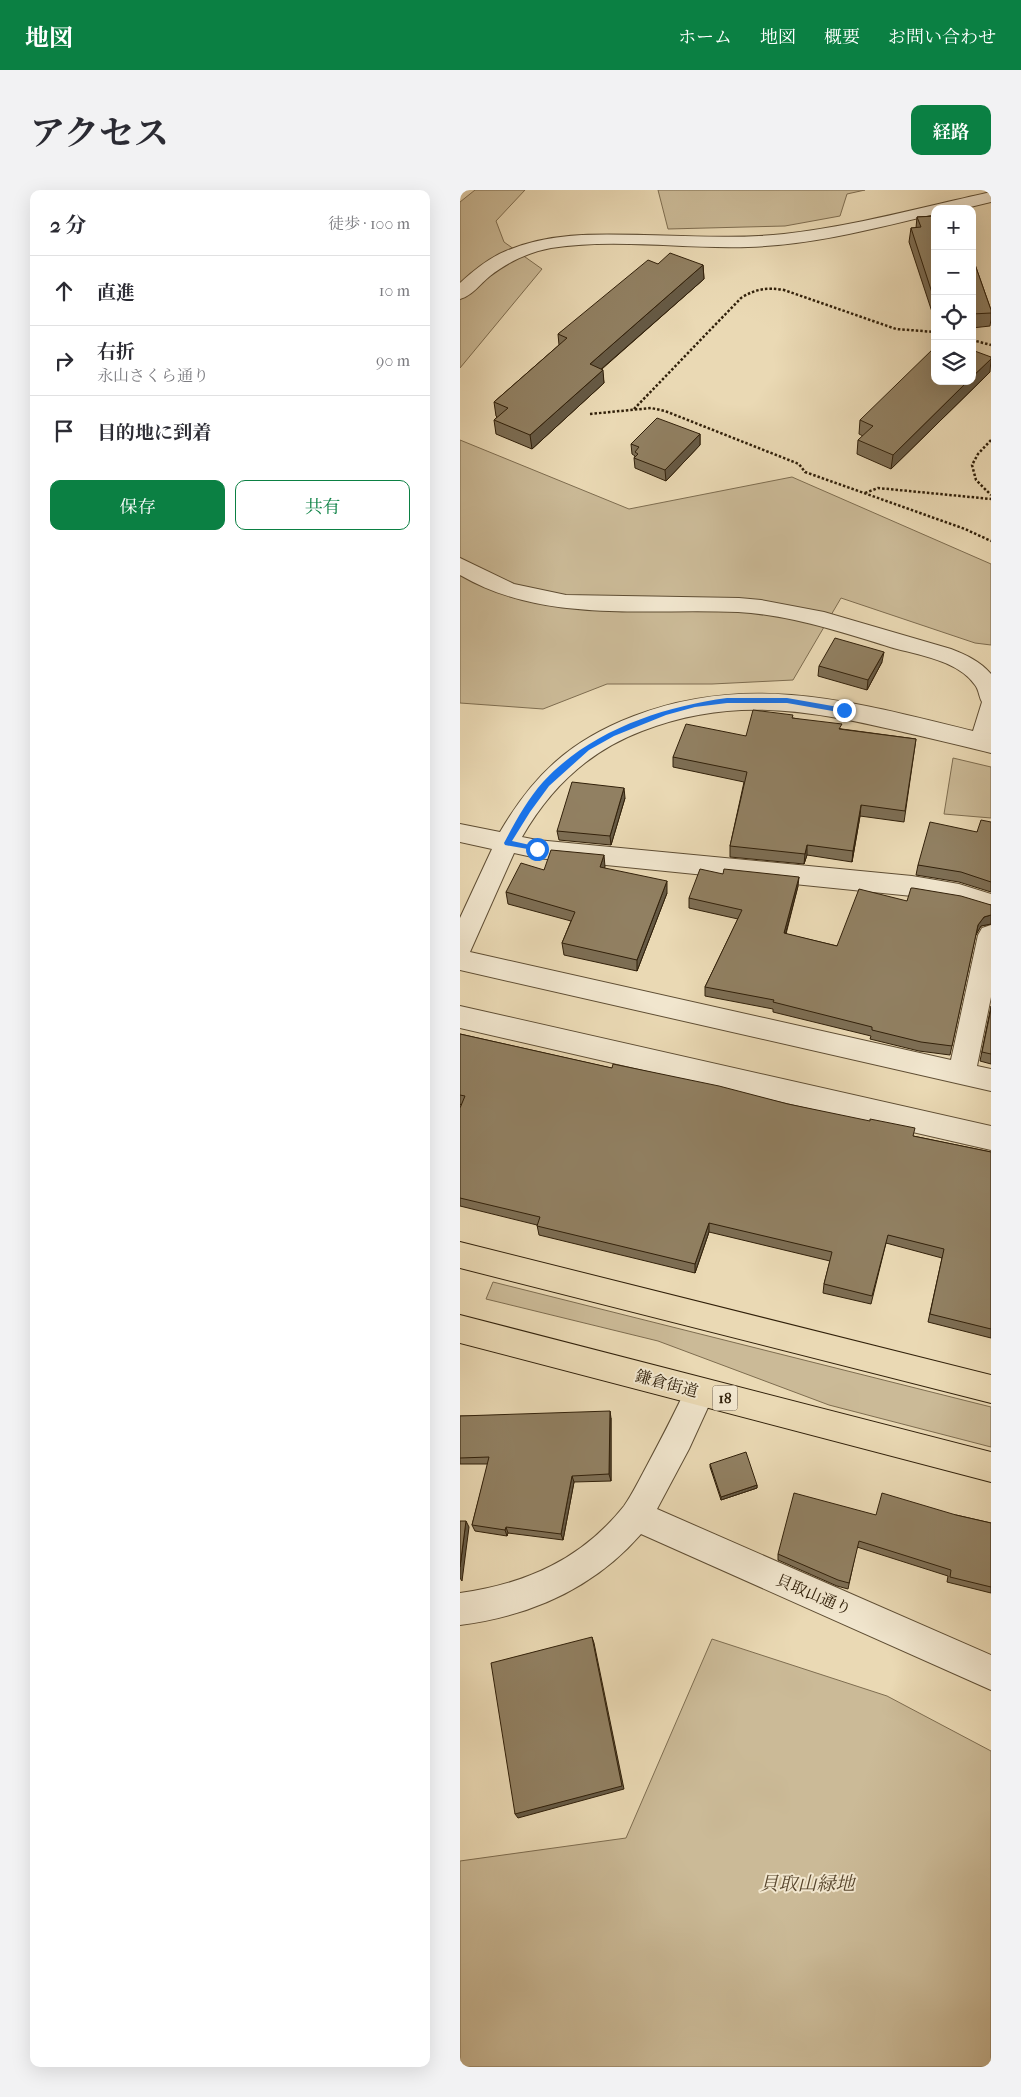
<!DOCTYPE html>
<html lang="ja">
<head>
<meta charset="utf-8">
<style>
  body { margin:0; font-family:"IM FELL French Canon","Noto Serif JP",serif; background:#f2f2f3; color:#2b2b33 }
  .controls { position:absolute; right:15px; top:15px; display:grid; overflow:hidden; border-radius:10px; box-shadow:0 5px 20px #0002 }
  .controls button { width:45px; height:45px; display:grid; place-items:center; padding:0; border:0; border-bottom:1px solid #e1e1e2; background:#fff; color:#2b2b33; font:25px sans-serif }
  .stop { position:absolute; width:15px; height:15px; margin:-11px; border:4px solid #1a73e8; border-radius:50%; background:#fff }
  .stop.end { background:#1a73e8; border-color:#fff; box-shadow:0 1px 5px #0008 }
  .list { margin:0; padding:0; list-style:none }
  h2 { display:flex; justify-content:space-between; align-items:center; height:65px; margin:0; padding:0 20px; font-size:21px }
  h2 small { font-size:16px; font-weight:400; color:#7c7c81 }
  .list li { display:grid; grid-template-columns:32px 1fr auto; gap:15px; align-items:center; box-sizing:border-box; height:70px; padding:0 20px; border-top:1px solid #e1e1e2 }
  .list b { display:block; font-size:19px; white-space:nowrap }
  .list p { margin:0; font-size:16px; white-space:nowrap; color:#7c7c81 }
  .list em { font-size:16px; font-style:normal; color:#7c7c81 }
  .actions { display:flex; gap:10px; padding:15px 20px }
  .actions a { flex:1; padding:11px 0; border:1px solid #0b8043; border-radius:10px; text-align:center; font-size:18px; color:#0b8043 }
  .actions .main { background:#0b8043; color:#fff }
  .icon { flex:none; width:28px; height:28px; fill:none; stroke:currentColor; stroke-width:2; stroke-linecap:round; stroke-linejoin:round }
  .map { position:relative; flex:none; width:531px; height:1877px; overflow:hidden; border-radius:10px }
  header { display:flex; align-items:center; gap:30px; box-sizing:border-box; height:70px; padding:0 25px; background:#0b8043; color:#fff }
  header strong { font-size:24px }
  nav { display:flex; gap:28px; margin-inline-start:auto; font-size:18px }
  .intro { display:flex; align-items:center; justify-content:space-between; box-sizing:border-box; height:120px; padding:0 30px }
  h1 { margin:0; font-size:35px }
  .button { padding:12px 22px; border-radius:10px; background:#0b8043; color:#fff; font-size:18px; font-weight:700 }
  main { display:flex; gap:30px; padding:0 30px }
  aside { flex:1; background:#fff; border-radius:10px; box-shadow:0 5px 20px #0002 }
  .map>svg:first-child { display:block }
</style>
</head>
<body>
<header>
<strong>地図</strong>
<nav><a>ホーム</a><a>地図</a><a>概要</a><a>お問い合わせ</a></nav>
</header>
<div class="intro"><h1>アクセス</h1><a class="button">経路</a></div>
<main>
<aside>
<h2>2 分<small>徒歩 · 100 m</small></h2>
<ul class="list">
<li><svg class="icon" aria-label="ahead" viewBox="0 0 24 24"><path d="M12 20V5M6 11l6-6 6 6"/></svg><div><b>直進</b></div><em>10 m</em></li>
<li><svg class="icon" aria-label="right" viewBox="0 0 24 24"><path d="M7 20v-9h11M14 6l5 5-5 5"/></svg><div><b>右折</b><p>永山さくら通り</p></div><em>90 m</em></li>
<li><svg class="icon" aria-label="arrive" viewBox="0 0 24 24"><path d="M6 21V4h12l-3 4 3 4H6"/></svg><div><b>目的地に到着</b></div></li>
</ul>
<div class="actions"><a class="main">保存</a><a>共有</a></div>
</aside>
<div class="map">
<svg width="531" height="1877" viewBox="0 0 531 1877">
  <rect width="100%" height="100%" fill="#ead9b4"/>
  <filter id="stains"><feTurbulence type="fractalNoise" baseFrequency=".004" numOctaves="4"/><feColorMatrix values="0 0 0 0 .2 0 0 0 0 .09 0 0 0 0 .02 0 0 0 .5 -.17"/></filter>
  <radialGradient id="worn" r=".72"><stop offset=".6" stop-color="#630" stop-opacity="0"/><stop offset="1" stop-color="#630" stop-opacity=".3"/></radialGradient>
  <!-- green -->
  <path fill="#cbba97" stroke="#7e6d50" d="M15 0H65L36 31 44 52 82 79 0 178V12Z
    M198 0H405L387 4 380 26 325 36 208 39Z
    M0 250 169 319 332 287 531 374V455L515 453 381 408 333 490 252 494H147L83 519 0 513Z
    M493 568 531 577V628L484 624Z
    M33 1092 531 1217V1257L369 1215 198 1151 26 1109Z
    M252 1449 427 1506 531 1561V1877H0V1671L166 1648Z"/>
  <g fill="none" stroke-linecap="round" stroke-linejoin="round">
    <!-- minor casing -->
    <g stroke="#5f4e34" stroke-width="2">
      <path id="minor" d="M531 2V12L502 19H475V24C413 39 352 55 288 57 225 59 153 48 91 58 69 62 48 72 30 86 20 94 12 106 0 109V93C14 80 29 68 46 61 90 42 137 44 184 45 231 46 277 49 324 44 394 36 463 17 531 2Z
        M0 368 54 394 106 405 279 408 301 410 364 422 491 459C506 465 520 471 531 484V563C500 555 469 548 439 541 348 520 272 506 182 541 129 561 90 598 62 647L77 650 452 686 499 694 531 704V724L499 714 452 706 77 668 54 663 10 762 491 870 518 745 522 738 531 735V807L517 876 531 879V901L0 780V728L32 659 0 652V634L40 642C74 584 111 550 174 526 291 481 397 513 513 541L522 512C519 507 519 500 515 495 498 470 457 465 430 457 381 442 330 425 278 422 184 418 84 434 0 385Z
        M0 816 531 936V960L0 838Z
        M240 1188 251 1192 255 1202 229 1259 197 1319 531 1465V1500L181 1344C134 1398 70 1426 0 1435V1403C66 1394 122 1369 164 1316 171 1306 177 1294 183 1283 199 1253 215 1223 229 1192Z"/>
    </g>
    <!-- major casing -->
    <g stroke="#31200a" stroke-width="2">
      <path id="major" d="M0 1052 531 1185V1213L0 1078Z
        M0 1125 531 1262V1292L0 1153Z"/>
    </g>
    <!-- path -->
    <path stroke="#31200a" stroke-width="2.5" stroke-dasharray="2.5 2" stroke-linecap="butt" d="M512 150 531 155
      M174 219 281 108C295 99 307 97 324 100L436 139 475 142
      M130 224 191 218 205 221 339 274 345 282 505 339 531 351
      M531 250 518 264 512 275 516 290 531 305
      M405 303 418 298 531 309"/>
    <!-- minor -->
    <use href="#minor" fill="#f1e6ce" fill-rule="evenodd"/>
    <!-- major -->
    <use href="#major" fill="#ead9b4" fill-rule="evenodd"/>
  </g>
  <!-- wall -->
  <path fill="#7d6e54" stroke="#31200a" d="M475 26V131L449 52 451 38H456L457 27Z
    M512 66 531 120V129L530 136 512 138Z
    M198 74 243 75 244 89 142 179 144 193 72 259 36 244 34 230 37 227 36 226 34 212 99 155 98 144Z
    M530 182 431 279 397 264 398 250 403 246 399 244 400 230Z
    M240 244V255L206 291 175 278 174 268 175 266 172 264 171 254Z
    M422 472 407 500 358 486 359 476Z
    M333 528 382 539 456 549 444 632 400 626 392 672 347 665 344 674 270 667V656L284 592 213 577V567L286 546Z
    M165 608 151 655 99 650 97 641Z
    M531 632V702L499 692 456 685 458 675 517 642Z
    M145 677 144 678 207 703 177 781 104 765 102 753 111 731 48 714 46 702 84 680Z
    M263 684 338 696 326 744 377 756 447 711 531 715V734L521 736 516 744 490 865 459 861 410 849 411 846 313 822V819L245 806V797L278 729 229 718V708Z
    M531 816V874L520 871Z
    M0 844 453 946 531 962V1148L468 1132 482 1068 426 1053 411 1114 363 1103 364 1094 370 1071 249 1042 235 1083 79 1045 77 1035 0 1016V918L1 915 0 914Z
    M0 1226 151 1228V1291L114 1292 103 1350 48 1343 47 1346 15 1341 12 1335 28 1274H0Z
    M250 1274 297 1295V1298L261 1310 250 1277Z
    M496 1325 531 1333V1403L487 1392 488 1386 397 1357 388 1399 377 1396 318 1370V1364Z"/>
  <!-- shaded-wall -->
  <path fill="#665a45" stroke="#31200a" d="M243 75 244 89 131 188 130 174Z
    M531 169 530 182 431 279 433 265 508 191H512V187Z
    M143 180 144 193 72 259 70 245Z
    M240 244V255L206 291 205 280Z
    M424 462 422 472 407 500 408 490Z
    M164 598 165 608 151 655 150 646Z
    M401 615 400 626 392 672 393 661Z
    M347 655V665L344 674 345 664Z
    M144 665 145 677 141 689 140 677Z
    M339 687 338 696 323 753 324 743Z
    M207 691V703L177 781V770Z
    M531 725V734L521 736 516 745 518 735 524 727Z
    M249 1033V1042L235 1083V1074Z
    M150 1221 151 1228V1291L149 1284Z
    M112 1286 114 1292 103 1350 101 1344Z
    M297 1295V1298L261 1310V1307Z
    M6 1331 9 1337 2 1391 0 1388V1377Z
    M46 1337 48 1343 47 1346 45 1340Z
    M132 1447 134 1453 164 1599 58 1628 55 1624Z"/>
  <!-- building -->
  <path fill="#918062" stroke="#31200a" d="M475 26V112L451 38 461 37 457 27Z
    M210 63 243 75 130 174 143 180 70 245 34 230 48 218 34 212 107 148 98 144 188 70 198 74Z
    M512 66 531 120V123L512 124Z
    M475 157V191H508L433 265 398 250 413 236 400 230Z
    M512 160 531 167V169L512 187Z
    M197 228 240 244 205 280 174 268 178 264 175 262 179 257 171 254Z
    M375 448 424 462 408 490 359 476Z
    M293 520 333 525 332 528 382 534 379 539 456 549 445 621 401 615 393 661 347 655 345 664 270 656 287 582 213 567 226 534 286 546Z
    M112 592 164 598 150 646 97 641Z
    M521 630 531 632V692L501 682 458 675 470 632 517 642Z
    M91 660 144 665 140 677 207 691 177 770 102 753 115 722 46 702 61 673 84 680Z
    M240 679 263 684 264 679 339 687 324 743 377 756 399 699 447 711 451 698H453L501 706 531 715V725L524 727 518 735 492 856 461 852 412 840V837L313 812 314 810 245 797 282 720 229 708Z
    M531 819V864L522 862Z
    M0 844 152 878 153 874 259 896 328 914 410 931V929L455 938 453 946 531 962V1139L470 1124 484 1059 428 1045 412 1106 364 1094 372 1062 249 1033 235 1074 77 1036 80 1027 0 1008V918L5 906 0 905Z
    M150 1221 149 1284 112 1286 101 1344 46 1337 45 1340 12 1335 29 1267 0 1268V1226Z
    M286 1262 297 1295 261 1307 250 1274Z
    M334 1303 416 1325 422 1303 496 1325 531 1333V1397L490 1387 491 1380 399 1351 389 1393 378 1390 318 1364Z
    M0 1331H6L0 1377Z
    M132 1447 162 1596 55 1624 31 1473Z"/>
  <!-- route -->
  <path fill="#1a73e8" d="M267 508H327L384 518 388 520 384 523 327 513H267L235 517 206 525 154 546 129 560 89 596 70 622 52 651 79 657V661L45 655 44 653C55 632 67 610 83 592 130 541 201 517 267 508Z"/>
  <g text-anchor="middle" stroke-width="4" stroke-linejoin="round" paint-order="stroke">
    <!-- shield labels -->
    <rect fill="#f1e6ce" stroke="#6b5b45" stroke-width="1" x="252.5" y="1195.5" width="25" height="25" rx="4"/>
    <g font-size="15" font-weight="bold" fill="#31200a">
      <text x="265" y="1213">18</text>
    </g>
    <!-- street labels -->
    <g font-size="16" fill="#31200a" stroke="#f1e6ce">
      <text transform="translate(207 1193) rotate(15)" y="6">鎌倉街道</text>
      <text transform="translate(354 1404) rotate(23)" y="6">貝取山通り</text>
    </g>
    <!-- near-park labels -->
    <g font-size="19" font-style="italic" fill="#58462d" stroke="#f1e6ce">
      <text x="347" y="1700">貝取山緑地</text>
    </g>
  </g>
  <rect width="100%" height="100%" filter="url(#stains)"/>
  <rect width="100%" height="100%" fill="url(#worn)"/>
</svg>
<div class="controls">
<button>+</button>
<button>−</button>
<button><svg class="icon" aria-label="locate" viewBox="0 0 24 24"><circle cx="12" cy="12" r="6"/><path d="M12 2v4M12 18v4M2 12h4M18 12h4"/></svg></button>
<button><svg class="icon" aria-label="layers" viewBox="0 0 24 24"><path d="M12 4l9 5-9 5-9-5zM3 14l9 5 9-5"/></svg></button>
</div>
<div class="stop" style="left:77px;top:659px"></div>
<div class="stop end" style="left:384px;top:520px"></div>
</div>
</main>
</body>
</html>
